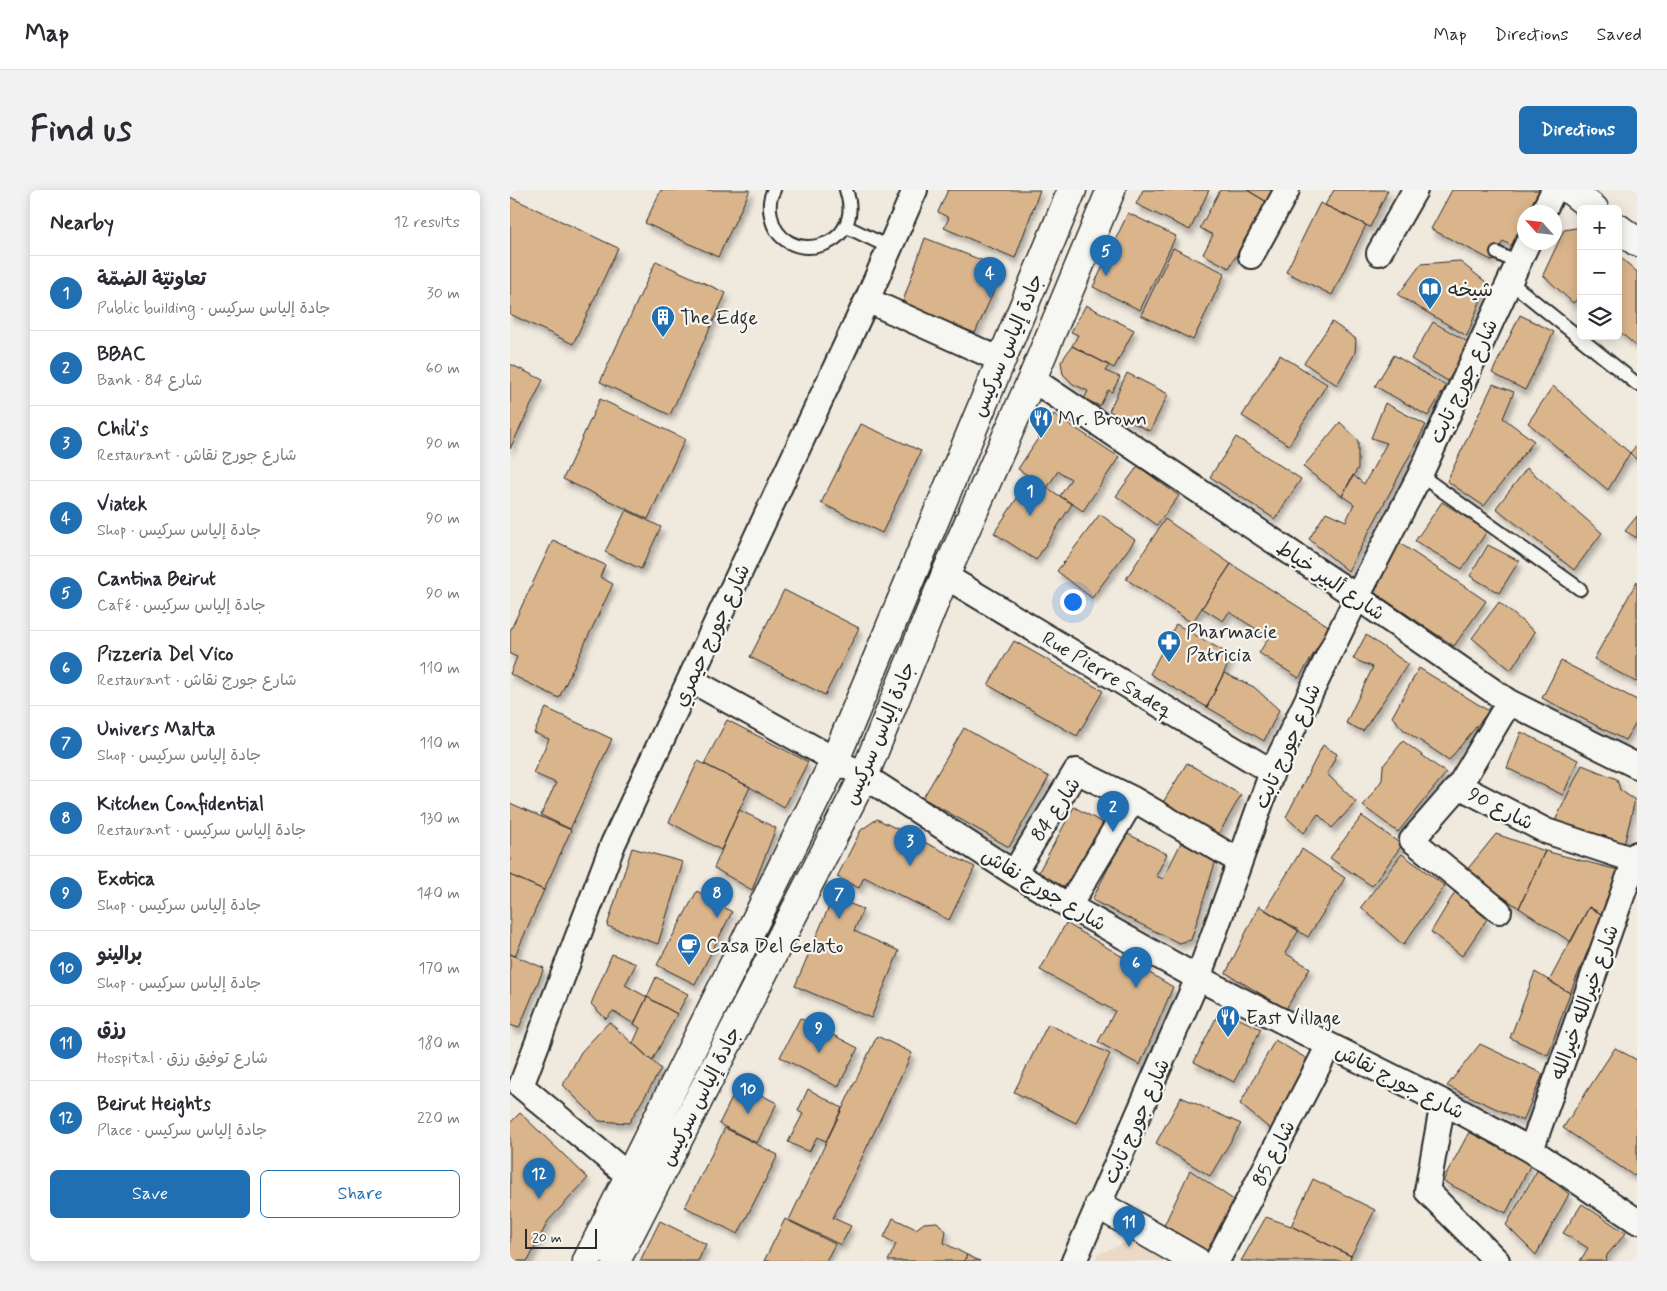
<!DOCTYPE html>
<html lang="en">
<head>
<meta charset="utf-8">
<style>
  body { margin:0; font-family:Mynerve,"Playpen Sans Arabic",sans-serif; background:#f2f2f3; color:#2b2b33 }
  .controls { position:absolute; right:15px; top:15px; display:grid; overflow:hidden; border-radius:8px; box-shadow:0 2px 12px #0003 }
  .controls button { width:45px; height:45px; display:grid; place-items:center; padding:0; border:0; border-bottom:1px solid #e1e1e2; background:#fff; color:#2b2b33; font:25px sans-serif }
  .compass { position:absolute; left:1007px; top:15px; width:45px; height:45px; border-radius:50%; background:#fff; box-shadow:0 2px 12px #0003; rotate:297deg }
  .scale { position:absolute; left:15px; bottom:12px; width:72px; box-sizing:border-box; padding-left:5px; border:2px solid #2b2b2b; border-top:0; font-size:14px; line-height:18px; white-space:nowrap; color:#2b2b2b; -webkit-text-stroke:4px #f6f6f2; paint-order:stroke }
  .you { position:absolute; left:562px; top:411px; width:18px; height:18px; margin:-12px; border:4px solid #fff; border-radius:50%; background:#1a73e8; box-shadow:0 0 0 8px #1a73e833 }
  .badge { display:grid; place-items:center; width:32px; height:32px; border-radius:50%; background:#1f6fb2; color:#fff; font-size:16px; font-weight:700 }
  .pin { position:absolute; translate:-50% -41px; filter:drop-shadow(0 1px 2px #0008) }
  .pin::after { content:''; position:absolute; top:26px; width:18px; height:15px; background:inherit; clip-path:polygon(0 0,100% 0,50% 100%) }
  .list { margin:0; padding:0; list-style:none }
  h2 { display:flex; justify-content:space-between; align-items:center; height:65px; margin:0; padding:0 20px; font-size:21px }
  h2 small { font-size:16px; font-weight:400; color:#7c7c81 }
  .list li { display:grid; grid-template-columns:32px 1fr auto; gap:15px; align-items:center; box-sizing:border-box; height:75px; padding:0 20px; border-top:1px solid #e1e1e2 }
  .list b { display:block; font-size:19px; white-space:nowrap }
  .list p { margin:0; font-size:16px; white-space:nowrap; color:#7c7c81 }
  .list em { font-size:16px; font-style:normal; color:#7c7c81 }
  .actions { display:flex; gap:10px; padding:15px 20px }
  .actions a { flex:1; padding:11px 0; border:1px solid #1f6fb2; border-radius:8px; text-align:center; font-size:18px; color:#1f6fb2 }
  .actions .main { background:#1f6fb2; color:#fff }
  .icon { flex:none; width:28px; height:28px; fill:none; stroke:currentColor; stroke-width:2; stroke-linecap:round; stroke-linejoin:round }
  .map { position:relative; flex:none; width:1127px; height:1071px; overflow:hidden; border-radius:8px }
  header { display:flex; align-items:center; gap:30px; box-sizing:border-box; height:70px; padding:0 25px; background:#fff; border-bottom:1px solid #e1e1e2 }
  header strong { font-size:24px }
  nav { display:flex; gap:28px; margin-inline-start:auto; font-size:18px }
  .intro { display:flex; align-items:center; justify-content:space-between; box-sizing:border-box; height:120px; padding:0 30px }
  h1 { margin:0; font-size:35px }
  .button { padding:12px 22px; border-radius:8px; background:#1f6fb2; color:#fff; font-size:18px; font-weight:700 }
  main { display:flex; gap:30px; padding:0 30px }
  aside { flex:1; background:#fff; border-radius:8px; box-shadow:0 2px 12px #0003 }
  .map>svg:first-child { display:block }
</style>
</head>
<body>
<header>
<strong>Map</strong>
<nav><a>Map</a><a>Directions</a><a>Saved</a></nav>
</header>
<div class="intro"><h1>Find us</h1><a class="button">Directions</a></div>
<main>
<aside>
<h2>Nearby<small>12 results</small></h2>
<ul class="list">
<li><span class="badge">1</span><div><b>تعاونيّة الضمّة</b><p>Public building · جادة إلياس سركيس</p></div><em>30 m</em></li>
<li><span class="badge">2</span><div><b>BBAC</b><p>Bank · شارع 84</p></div><em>60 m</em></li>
<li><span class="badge">3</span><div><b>Chili's</b><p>Restaurant · شارع جورج نقاش</p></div><em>90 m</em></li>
<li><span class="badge">4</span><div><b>Viatek</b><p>Shop · جادة إلياس سركيس</p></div><em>90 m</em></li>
<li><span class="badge">5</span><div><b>Cantina Beirut</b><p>Café · جادة إلياس سركيس</p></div><em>90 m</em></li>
<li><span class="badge">6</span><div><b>Pizzeria Del Vico</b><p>Restaurant · شارع جورج نقاش</p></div><em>110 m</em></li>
<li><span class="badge">7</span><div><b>Univers Malta</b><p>Shop · جادة إلياس سركيس</p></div><em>110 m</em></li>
<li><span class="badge">8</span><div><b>Kitchen Confidential</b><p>Restaurant · جادة إلياس سركيس</p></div><em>130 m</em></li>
<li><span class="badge">9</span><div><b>Exotica</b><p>Shop · جادة إلياس سركيس</p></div><em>140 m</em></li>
<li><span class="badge">10</span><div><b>برالينو</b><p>Shop · جادة إلياس سركيس</p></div><em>170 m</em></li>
<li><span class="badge">11</span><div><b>رزق</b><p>Hospital · شارع توفيق رزق</p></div><em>180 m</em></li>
<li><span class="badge">12</span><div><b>Beirut Heights</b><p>Place · جادة إلياس سركيس</p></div><em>220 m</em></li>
</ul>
<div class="actions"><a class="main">Save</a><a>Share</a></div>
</aside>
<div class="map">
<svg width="1127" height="1071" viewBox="0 0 1127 1071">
  <defs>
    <filter id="shadow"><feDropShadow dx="3" dy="5.5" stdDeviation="2.5" flood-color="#0004"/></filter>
  </defs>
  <rect width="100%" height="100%" fill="#f0e9de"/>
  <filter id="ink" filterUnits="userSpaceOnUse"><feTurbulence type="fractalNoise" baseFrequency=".02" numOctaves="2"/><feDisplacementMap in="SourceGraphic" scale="10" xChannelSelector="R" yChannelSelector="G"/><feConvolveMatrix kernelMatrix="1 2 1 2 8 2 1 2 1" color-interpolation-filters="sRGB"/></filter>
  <g filter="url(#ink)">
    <!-- built -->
    <path fill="#e9d9c5" d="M622 1050 656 1071H585L588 1064Z"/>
    <!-- building -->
    <path fill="#dab58c" stroke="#2b2b2b" filter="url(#shadow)" d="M151 0H240L208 67 135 33Z
      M438 0H530L505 68 434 38 439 28 428 22Z
      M633 0H699L680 40 626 14Z
      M710 0H737L757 12 719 78 693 64 703 45 690 38Z
      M737 0H765L757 12Z
      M824 0H878L860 37 815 15Z
      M942 0H1032L1021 22H1014V36L1004 57 993 51 983 71 921 39Z
      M0 7 108 58 63 154 0 124Z
      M810 13 856 35 822 105 776 82Z
      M618 23 666 46 630 120 583 97Z
      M1071 37V105L1063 113 1033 85 1054 40Z
      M415 48 494 79 465 143 392 114Z
      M663 58 715 83 683 150 631 125Z
      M1109 66 1127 82V157L1108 140Z
      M146 71 216 103 160 225 90 192Z
      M949 71 977 93 957 146 888 105 911 74Z
      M576 115 624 140 604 178 562 156 568 145 561 142Z
      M1010 125 1044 142 1015 200 982 183Z
      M822 132 846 149 845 163 827 195 794 173Z
      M923 132 960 153 938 191 901 169Z
      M562 156 599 175 595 181 610 187 602 202 598 200 590 216 574 209 578 201 563 194 553 184 551 172Z
      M770 165 817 194 779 255 732 226Z
      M884 165 936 196 918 226 865 196Z
      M0 174 33 190 0 259Z
      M617 183 658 204 640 241 599 221Z
      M983 194 1004 202 993 228 1024 251 974 316 937 291Z
      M1043 196 1120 263 1098 300 1018 233Z
      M90 209 175 249 138 329 53 289Z
      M875 213 916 235 838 381 799 349 816 322 836 331 844 314 832 306 843 285 854 294 877 253 861 248Z
      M544 224 609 267 573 321 550 306 561 289 548 281 537 298 508 279Z
      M830 232 848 251V278L832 306 793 277Z
      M351 234 411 261 372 343 311 313Z
      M726 247 791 289 765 329 700 287Z
      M1127 255V270L1120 263Z
      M628 276 669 306 647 335 606 306Z
      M1017 278 1092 343 1064 380 986 318Z
      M521 287 562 314 526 370 484 343Z
      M932 312 977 341 952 379 905 351Z
      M116 320 151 337 131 379 95 362Z
      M590 324 625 350 582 408 547 381Z
      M1127 326V348L1115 341Z
      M655 329 721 374 682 433 616 389Z
      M43 350 95 375 90 387 103 394 49 508 0 484 7 467 0 464V441Z
      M888 352 976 411 944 456 862 401Z
      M978 355 1009 371 989 403 960 386Z
      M721 374 820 437 789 488 749 463 759 447 719 422 713 431 692 418Z
      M1127 391V491L1126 492 1084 469Z
      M274 400 349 438 315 505 240 467Z
      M989 412 1025 442 1001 480 962 448Z
      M666 434 722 466 697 517 640 484Z
      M856 445 898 474 853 541 836 533 863 477 843 469Z
      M504 451 593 501 567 546 478 495Z
      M1051 471 1127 510V531L1115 550 1032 508Z
      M909 478 979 521 939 570 894 540 882 527Z
      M714 483 744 497 769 520 754 551 697 517Z
      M36 518 102 549 60 639 31 625 46 593 23 583 39 549 24 543Z
      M217 530 298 572 274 618 240 597 194 574Z
      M454 538 539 587 499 657 413 608Z
      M1011 542 1068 570 1053 605 997 578Z
      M893 551 936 583 888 642 853 616 872 590 873 576Z
      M813 555 827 564 817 584 846 612 822 638 808 624 794 643 776 627Z
      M188 571 240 597 211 660 159 632Z
      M677 573 731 605 707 647 652 614Z
      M1072 575 1107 589 1110 600 1125 610 1113 659 1042 637Z
      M0 613 61 640 34 700 0 685Z
      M564 617 595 634 558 700 528 683Z
      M229 620 266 638 242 700 204 678Z
      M852 626 892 655 862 696 820 668Z
      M367 629 465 677 439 730 354 687 349 698 327 687 351 640Z
      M616 643 657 664 646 686 653 689 671 653 706 670 681 750 669 753 582 710Z
      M986 644 1035 661 1009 718 956 681Z
      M122 658 173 672 148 754 97 736Z
      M792 659 835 688 798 747 755 720Z
      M1035 661 1108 680 1093 725 1079 717 1061 752 1009 718Z
      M892 664 935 696 893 755 851 717Z
      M0 685 34 700 5 766 0 764Z
      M187 701 222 722 185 794 147 775Z
      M945 702 977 729 952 766 921 742Z
      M323 707 353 719 344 741 389 761 361 828 285 796Z
      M749 716 789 740 775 763 800 778 776 819 716 783Z
      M1079 717 1093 725 1060 803 1039 791Z
      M556 733 663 797 630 875 588 852 605 821 530 780Z
      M0 764 34 778 9 838 0 835Z
      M102 764 126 774 115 795 137 807 124 834 103 821 96 829 81 814Z
      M1025 782 1060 803 1038 865 1000 848Z
      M146 787 178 804 167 824 137 807Z
      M137 807 167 824 142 871 123 853 130 838 124 834Z
      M710 820 751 839 724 892 684 872Z
      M290 828 348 858 328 897 270 867Z
      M99 832 151 879 119 933 89 931 53 895 71 862Z
      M538 834 600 864 566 933 504 902Z
      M367 846 402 863 323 1028 341 1036 331 1055 279 1030Z
      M765 850 799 870 764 942 730 914Z
      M970 854 1033 884 1013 931 937 896Z
      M1105 858 1127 870V982L1124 986 1053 938Z
      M229 894 267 913 247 953 209 934Z
      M298 899 332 918 316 951 307 947 299 962 278 952 293 924 288 921Z
      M671 907 731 934 700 986 646 953Z
      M10 923 78 988 38 1031 18 1071H0V933Z
      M215 938 268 965 228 1044 175 1017Z
      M959 942 1021 974 996 1023 933 991Z
      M1028 979 1059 1004 1026 1065 996 1035Z
      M680 980 728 1013 693 1069 651 1042Z
      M803 989 865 1020 841 1066 781 1036Z
      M1072 1014 1116 1043 1097 1065 1096 1071H1070L1078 1058 1053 1043Z
      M756 1027 781 1036 841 1066 839 1071H731Z
      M383 1028 406 1039 414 1033 427 1032 436 1041 434 1053 457 1065 454 1071H378L386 1054 374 1047Z
      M275 1029 325 1054 316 1071H254Z
      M150 1031 196 1054 188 1071H130Z
      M457 1065 470 1071H454Z"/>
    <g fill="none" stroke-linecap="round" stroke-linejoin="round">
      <!-- lane casing -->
      <g stroke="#2b2b2b" stroke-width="16">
        <path id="lane" d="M264 0C259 8 259 17 261 26 270 78 358 61 336 0
          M335 36 379 57
          M987 63 1007 73
          M999 91 1127 194
          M910 285 1070 399"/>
      </g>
      <!-- street casing -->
      <g stroke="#2b2b2b" stroke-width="28">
        <path id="street" d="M1033 22 1044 0
          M869 63 905 0
          M741 66 777 0
          M357 110 491 170
          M522 189 847 407 999 512 1127 576
          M435 386 762 582
          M181 490 354 586 504 683 559 716 688 788 819 855 933 912 1021 960 1127 1031
          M999 512 949 596 1036 641 1127 671
          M949 596 902 650 989 721
          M504 683 566 581 623 609 729 671
          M559 716 623 609
          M933 912 917 1001 987 1071
          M1021 960 1127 664
          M119 986 11 896 103 654 357 110 405 0
          M564 1071 688 788 762 582 847 407 910 285 1018 52
          M707 1071 819 855"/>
      </g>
      <!-- secondary casing -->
      <g stroke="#2b2b2b" stroke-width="31">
        <path id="secondary" d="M1060 0 1084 19
          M1108 38 1127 52
          M589 1015 686 1071
          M77 1071 325 570 562 0
          M106 1071 354 586 435 386 522 189 601 0"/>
      </g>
      <!-- lane -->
      <use href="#lane" stroke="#f6f6f2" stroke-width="12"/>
      <!-- street -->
      <use href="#street" stroke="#f6f6f2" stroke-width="24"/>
      <!-- secondary -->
      <use href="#secondary" stroke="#f6f6f2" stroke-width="28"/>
    </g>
  </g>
  <!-- icons -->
  <defs>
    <g id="library-pin" transform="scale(1.25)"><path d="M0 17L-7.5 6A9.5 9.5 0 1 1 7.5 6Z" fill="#1f6fb2" stroke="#f6f6f2"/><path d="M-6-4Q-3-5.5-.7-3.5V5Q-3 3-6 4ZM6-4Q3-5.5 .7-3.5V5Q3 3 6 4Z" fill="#fff"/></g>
    <g id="building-pin" transform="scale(1.25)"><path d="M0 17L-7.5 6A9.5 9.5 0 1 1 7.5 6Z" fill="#1f6fb2" stroke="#f6f6f2"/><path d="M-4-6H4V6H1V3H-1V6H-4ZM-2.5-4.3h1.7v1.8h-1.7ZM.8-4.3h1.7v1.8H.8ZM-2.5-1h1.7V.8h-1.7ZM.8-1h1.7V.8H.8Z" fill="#fff"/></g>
    <g id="restaurant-pin" transform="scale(1.25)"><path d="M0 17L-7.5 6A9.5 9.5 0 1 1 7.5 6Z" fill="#1f6fb2" stroke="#f6f6f2"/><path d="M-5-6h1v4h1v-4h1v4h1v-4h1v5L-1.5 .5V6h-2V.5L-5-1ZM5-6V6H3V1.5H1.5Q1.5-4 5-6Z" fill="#fff"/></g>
    <g id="pharmacy-pin" transform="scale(1.25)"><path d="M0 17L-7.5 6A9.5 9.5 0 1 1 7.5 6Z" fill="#1f6fb2" stroke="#f6f6f2"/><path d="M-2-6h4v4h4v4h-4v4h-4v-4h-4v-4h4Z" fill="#fff"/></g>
    <g id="cafe-pin" transform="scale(1.25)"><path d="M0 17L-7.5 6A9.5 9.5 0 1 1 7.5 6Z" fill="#1f6fb2" stroke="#f6f6f2"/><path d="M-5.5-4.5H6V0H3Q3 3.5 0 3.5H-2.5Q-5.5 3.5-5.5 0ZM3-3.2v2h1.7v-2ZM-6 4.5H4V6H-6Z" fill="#fff"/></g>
  </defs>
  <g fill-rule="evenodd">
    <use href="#library-pin" x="920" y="99"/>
    <use href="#building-pin" x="153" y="127"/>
    <use href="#restaurant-pin" x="531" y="228"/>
    <use href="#pharmacy-pin" x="659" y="452"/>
    <use href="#cafe-pin" x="179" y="755"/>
    <use href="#restaurant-pin" x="718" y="827"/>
  </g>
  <g text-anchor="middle" stroke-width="4.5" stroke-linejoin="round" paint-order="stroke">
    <!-- poi labels -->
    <g font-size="20" fill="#2b2b2b" stroke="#f6f6f2" text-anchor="start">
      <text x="938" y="106">شيخه</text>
      <text x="170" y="134">The Edge</text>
      <text x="548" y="235">Mr. Brown</text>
      <text x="676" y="448">Pharmacie<tspan x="676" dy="23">Patricia</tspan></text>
      <text x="196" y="762">Casa Del Gelato</text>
      <text x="736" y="834">East Village</text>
    </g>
    <!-- street labels -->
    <g font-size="20" fill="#2b2b2b" stroke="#f6f6f2">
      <text transform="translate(497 155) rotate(-67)" y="7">جادة إلياس سركيس</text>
      <text transform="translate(953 191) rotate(-65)" y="7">شارع جورج تابت</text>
      <text transform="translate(821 390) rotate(34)" y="7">شارع ألبير خياط</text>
      <text transform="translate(201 445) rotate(-65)" y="7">شارع جورج حيمري</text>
      <text transform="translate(598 484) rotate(31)" y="7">Rue Pierre Sadeq</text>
      <text transform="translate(369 543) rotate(-67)" y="7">جادة إلياس سركيس</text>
      <text transform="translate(777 556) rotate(-66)" y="7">شارع جورج تابت</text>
      <text transform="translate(991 618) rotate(27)" y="7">شارع 90</text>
      <text transform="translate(545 619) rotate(-56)" y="7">شارع 84</text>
      <text transform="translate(534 699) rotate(31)" y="7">شارع جورج نقاش</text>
      <text transform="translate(1074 812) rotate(-70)" y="7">شارع خيرالله خيرالله</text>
      <text transform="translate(890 891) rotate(27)" y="7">شارع جورج نقاش</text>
      <text transform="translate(190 906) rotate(-63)" y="7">جادة إلياس سركيس</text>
      <text transform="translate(626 931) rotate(-66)" y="7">شارع جورج تابت</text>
      <text transform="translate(763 963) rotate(-63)" y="7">شارع 85</text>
    </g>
  </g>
</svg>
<div class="controls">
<button>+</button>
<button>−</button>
<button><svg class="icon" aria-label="layers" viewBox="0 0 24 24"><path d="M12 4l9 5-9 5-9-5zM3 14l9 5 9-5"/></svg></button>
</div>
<svg class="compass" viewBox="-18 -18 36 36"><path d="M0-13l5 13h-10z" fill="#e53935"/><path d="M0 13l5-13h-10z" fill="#7c7c81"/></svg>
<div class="scale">20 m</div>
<div class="you"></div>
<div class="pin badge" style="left:520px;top:326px">1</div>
<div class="pin badge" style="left:603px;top:642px">2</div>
<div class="pin badge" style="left:400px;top:676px">3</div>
<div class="pin badge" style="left:480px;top:108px">4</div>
<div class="pin badge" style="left:596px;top:86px">5</div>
<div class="pin badge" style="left:626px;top:798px">6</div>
<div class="pin badge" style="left:329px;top:729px">7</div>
<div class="pin badge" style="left:207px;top:728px">8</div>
<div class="pin badge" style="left:309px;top:863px">9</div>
<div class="pin badge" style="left:238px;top:924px">10</div>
<div class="pin badge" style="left:619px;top:1057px">11</div>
<div class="pin badge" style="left:29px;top:1009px">12</div>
</div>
</main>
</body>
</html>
